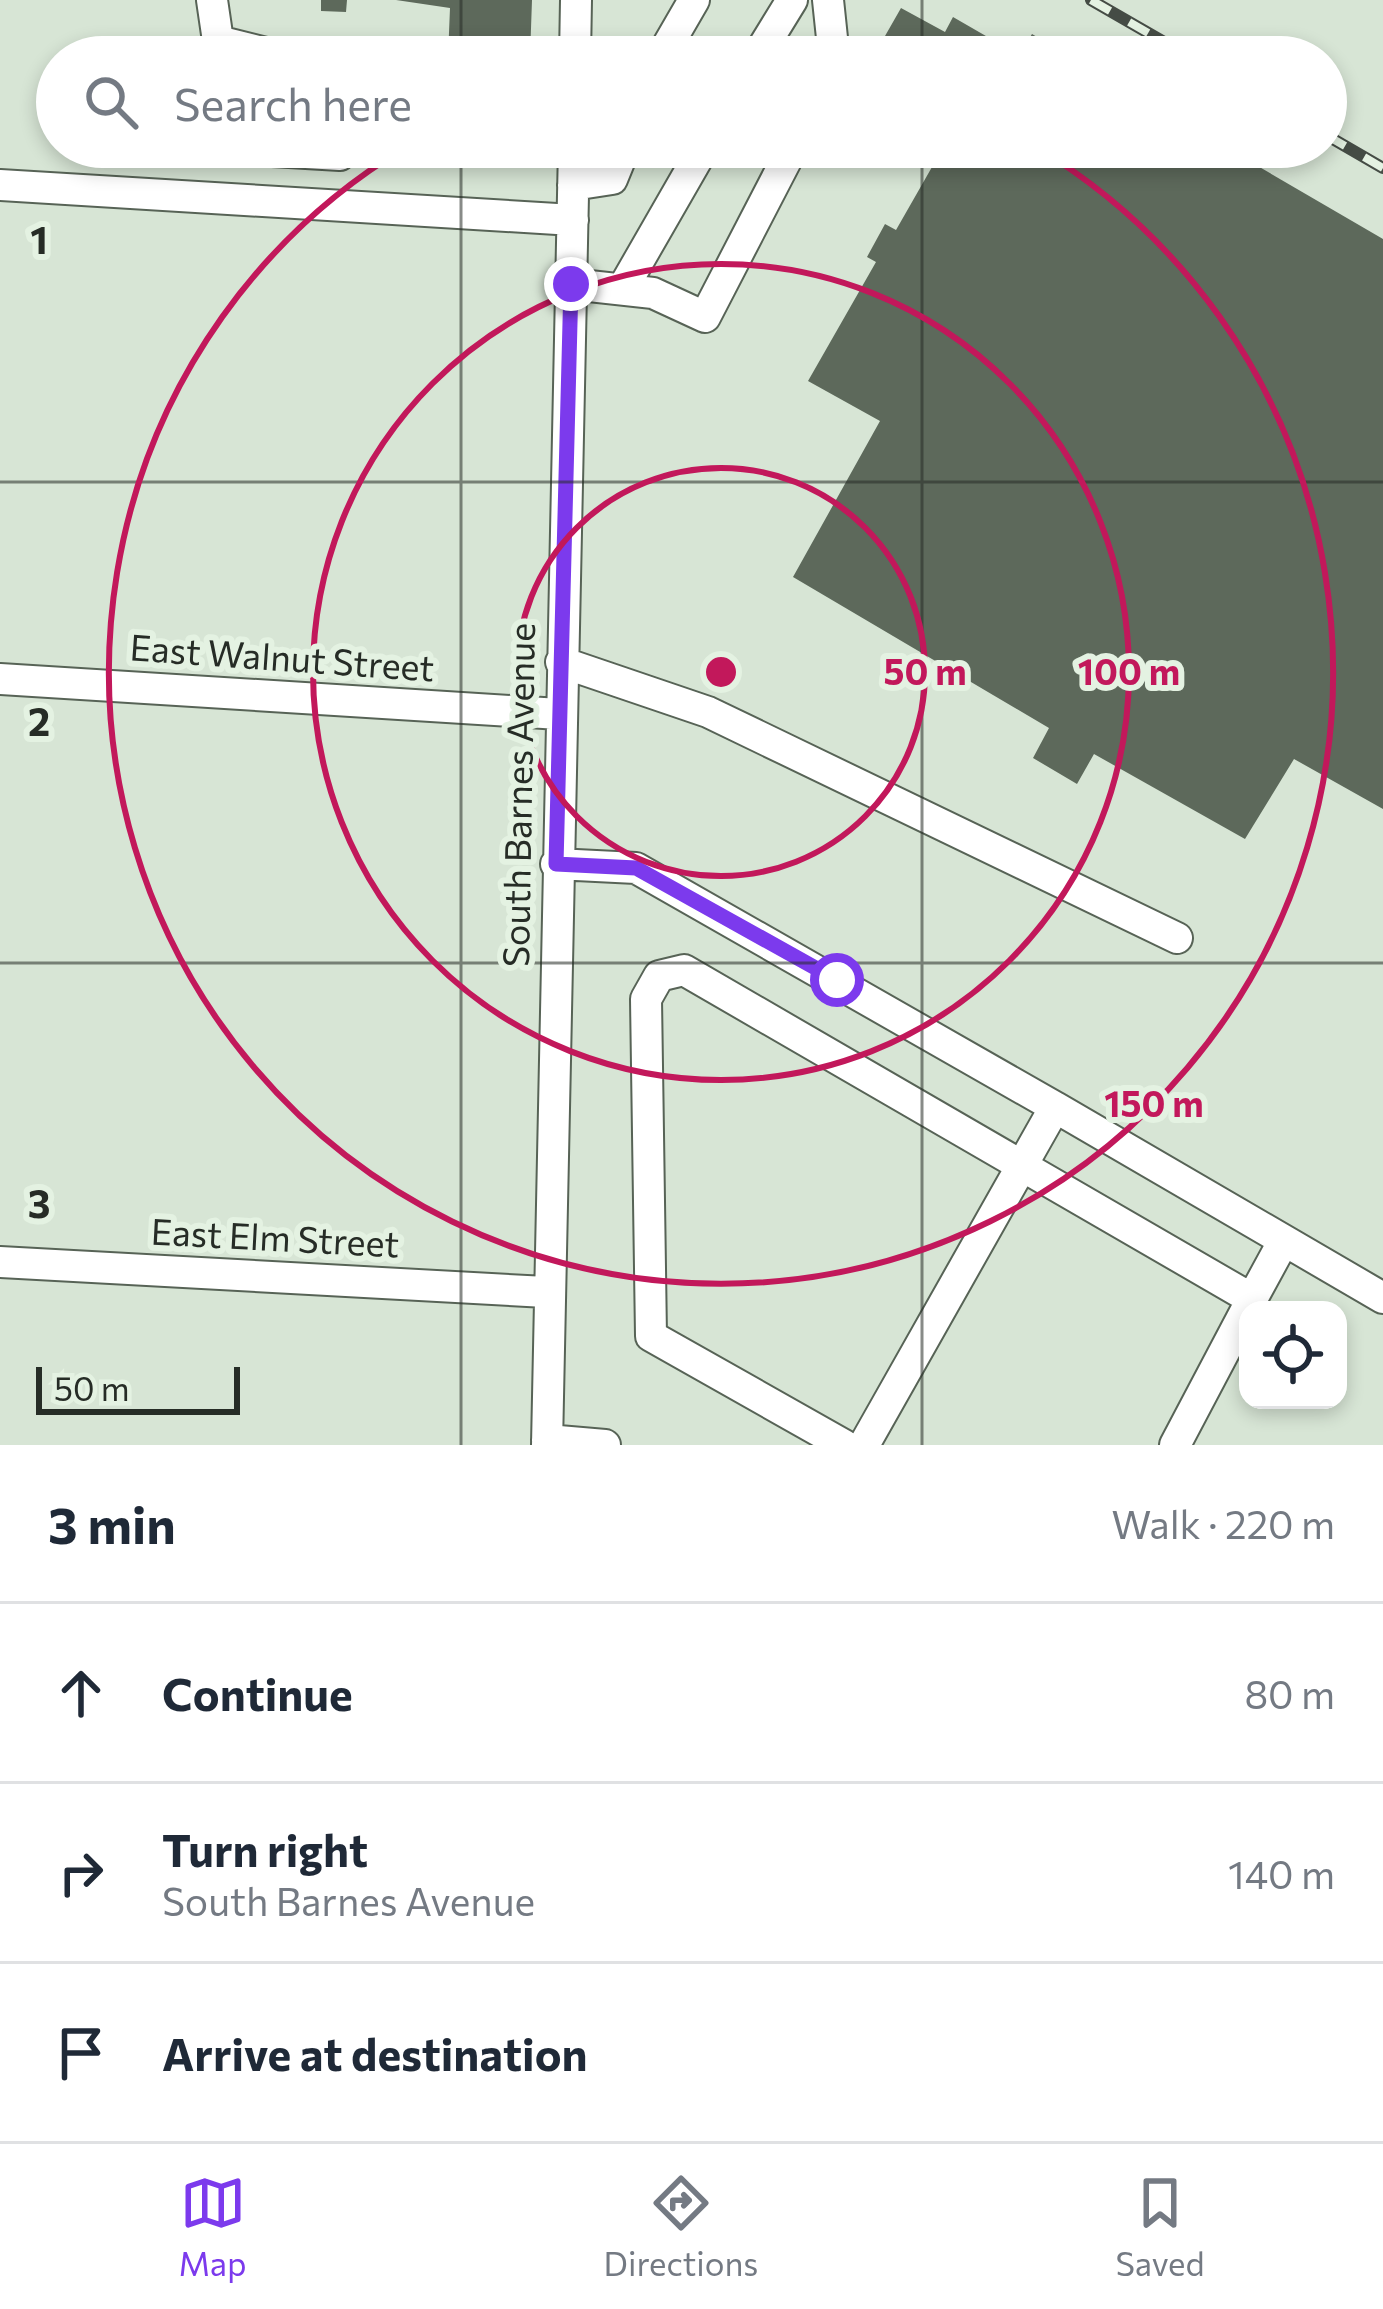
<!DOCTYPE html>
<html lang="en">
<head>
<meta charset="utf-8">
<style>
  body { margin:0; font-family:Commissioner,sans-serif; background:#f2f2f3; color:#1f2937 }
  .controls { position:absolute; right:36px; bottom:36px; display:grid; overflow:hidden; border-radius:24px; box-shadow:0 6px 18px #0003 }
  .controls button { width:108px; height:108px; display:grid; place-items:center; padding:0; border:0; border-bottom:3px solid #e0e1e3; background:#fff; color:#1f2937; font:60px sans-serif }
  .scale { position:absolute; left:36px; bottom:30px; width:204px; box-sizing:border-box; padding-left:12px; border:6px solid #262c26; border-top:0; font-size:33px; line-height:42px; white-space:nowrap; color:#262c26; -webkit-text-stroke:9px #e4f2e2; paint-order:stroke }
  .stop { position:absolute; width:36px; height:36px; margin:-27px; border:9px solid #7c3aed; border-radius:50%; background:#fff }
  .stop.end { background:#7c3aed; border-color:#fff; box-shadow:0 3px 12px #0008 }
  .list { margin:0; padding:0; list-style:none }
  h2 { display:flex; justify-content:space-between; align-items:center; height:156px; margin:0; padding:0 48px; font-size:51px }
  h2 small { font-size:39px; font-weight:400; color:#747a83 }
  .list li { display:grid; grid-template-columns:78px 1fr auto; gap:36px; align-items:center; box-sizing:border-box; height:180px; padding:0 48px; border-top:3px solid #e0e1e3 }
  .list b { display:block; font-size:45px; white-space:nowrap }
  .list p { margin:0; font-size:39px; white-space:nowrap; color:#747a83 }
  .list em { font-size:39px; font-style:normal; color:#747a83 }
  .icon { flex:none; width:66px; height:66px; fill:none; stroke:currentColor; stroke-width:2; stroke-linecap:round; stroke-linejoin:round }
  .map { position:relative; flex:none; width:1383px; height:1445px; overflow:hidden }
  .search { position:absolute; background:#fff; box-shadow:0 6px 18px #0003; left:36px; right:36px; top:36px; height:132px; display:flex; align-items:center; gap:30px; box-sizing:border-box; padding:0 42px; border-radius:66px; color:#747a83; font-size:45px }
  .sheet { height:696px; background:#fff }
  nav { display:flex; justify-content:space-around; align-items:center; box-sizing:border-box; height:168px; border-top:3px solid #e0e1e3; background:#fff; font-size:33px; color:#747a83 }
  nav a { display:grid; justify-items:center; gap:6px }
  nav .on { color:#7c3aed }
  .map>svg:first-child { display:block }
</style>
</head>
<body>
<div class="map">
<svg width="1383" height="1445" viewBox="0 0 1383 1445">
  <rect width="100%" height="100%" fill="#d7e5d5"/>
  <!-- building -->
  <path fill="#5d695b" d="M321 0H347L346 12 321 11Z
    M396 0H532L530 57H448L450 8Z
    M901 8 945 32 953 17 1019 55 1032 34 1071 57H873Z
    M898 147H1225L1383 239V809L1294 759 1245 839 1094 754 1077 784 1033 758 1049 728 793 577 880 421 808 381 876 262 867 257 885 224 896 230 932 167Z"/>
  <g fill="none" stroke-linecap="round" stroke-linejoin="round">
    <!-- minor casing -->
    <g stroke="#576356" stroke-width="34">
      <path id="minor" d="M212 0 218 41 282 57
        M828 0 834 57
        M575 57 576 0
        M661 57 694 0
        M757 57 792 0
        M219 148 340 155 348 147
        M0 185 573 220
        M573 185 612 179 625 147
        M571 284 653 293 705 317 793 147
        M623 288 704 147
        M561 662 708 712 1177 938
        M0 679 559 714
        M556 864 636 868 1055 1107 864 1445
        M1055 1107 1383 1298
        M0 1262 546 1292
        M547 1440 605 1445
        M547 1445 574 147
        M844 1445 651 1336 646 999 659 976 684 970 1252 1299 1283 1242
        M1175 1445 1252 1299"/>
    </g>
    <!-- minor -->
    <use href="#minor" stroke="#fff" stroke-width="30"/>
    <!-- rail casing -->
    <g stroke="#454c45" stroke-width="12">
      <path id="rail" d="M1091 0 1190 57
        M1326 135 1383 168"/>
    </g>
    <!-- rail -->
    <use href="#rail" stroke="#e4f2e2" stroke-width="8" stroke-dasharray="22" stroke-linecap="butt"/>
  </g>
  <g fill="none" stroke-linecap="round" stroke-linejoin="round">
    <!-- route -->
    <path stroke="#7c3aed" stroke-width="15" d="M571 284 556 864 636 868 837 980"/>
  </g>
  <!-- grid -->
  <path fill="none" stroke="#262c26" stroke-width="3" stroke-opacity="0.55" d="M461 0V57M922 0V57M461 147V1445M922 147V1445M0 482H1383M0 963H1383"/>
  <!-- distance rings -->
  <g fill="none" stroke="#c2185b" stroke-width="6">
    <circle cx="721" cy="672" r="204"/>
    <circle cx="721" cy="672" r="408"/>
    <path d="M1036 147A612 612 0 1 1 406 147"/>
  </g>
  <g text-anchor="middle" stroke-width="12" stroke-linejoin="round" paint-order="stroke">
    <!-- street labels -->
    <g font-size="36" fill="#262c26" stroke="#e4f2e2">
      <text transform="translate(282 658) rotate(4)" y="13">East Walnut Street</text>
      <text transform="translate(519 795) rotate(-89)" y="13">South Barnes Avenue</text>
      <text transform="translate(275 1238) rotate(3)" y="13">East Elm Street</text>
    </g>
  </g>
  <g font-size="39" text-anchor="middle" font-weight="bold" fill="#262c26" stroke="#e4f2e2" stroke-width="12" stroke-linejoin="round" paint-order="stroke">
    <text x="39" y="254">1</text>
    <text x="39" y="736">2</text>
    <text x="39" y="1218">3</text>
  </g>
  <circle cx="721" cy="672" r="18" fill="#c2185b" stroke="#e4f2e2" stroke-width="6"/>
  <g font-size="36" text-anchor="middle" font-weight="bold" fill="#c2185b" stroke="#e4f2e2" stroke-width="12" stroke-linejoin="round" paint-order="stroke">
    <text x="925" y="685">50 m</text>
    <text x="1129" y="685">100 m</text>
    <text x="1154" y="1117">150 m</text>
  </g>
</svg>
<div class="controls">
<button><svg class="icon" aria-label="locate" viewBox="0 0 24 24"><circle cx="12" cy="12" r="6"/><path d="M12 2v4M12 18v4M2 12h4M18 12h4"/></svg></button>
</div>
<div class="scale">50 m</div>
<div class="stop" style="left:837px;top:980px"></div>
<div class="stop end" style="left:571px;top:284px"></div>
<div class="search"><svg class="icon" aria-label="search" viewBox="0 0 24 24"><circle cx="10" cy="10" r="6"/><path d="M15 15l6 6"/></svg>Search here</div>
</div>
<section class="sheet">
<h2>3 min<small>Walk · 220 m</small></h2>
<ul class="list">
<li><svg class="icon" aria-label="ahead" viewBox="0 0 24 24"><path d="M12 20V5M6 11l6-6 6 6"/></svg><div><b>Continue</b></div><em>80 m</em></li>
<li><svg class="icon" aria-label="right" viewBox="0 0 24 24"><path d="M7 20v-9h11M14 6l5 5-5 5"/></svg><div><b>Turn right</b><p>South Barnes Avenue</p></div><em>140 m</em></li>
<li><svg class="icon" aria-label="arrive" viewBox="0 0 24 24"><path d="M6 21V4h12l-3 4 3 4H6"/></svg><div><b>Arrive at destination</b></div></li>
</ul>
</section>
<nav>
<a class="on"><svg class="icon" aria-label="map" viewBox="0 0 24 24"><path d="M3 6l6-2 6 2 6-2v14l-6 2-6-2-6 2zM9 4v14M15 6v14"/></svg>Map</a>
<a><svg class="icon" aria-label="directions" viewBox="0 0 24 24"><path d="M12 3l9 9-9 9-9-9zM9 14v-3h6M13 9l2 2-2 2"/></svg>Directions</a>
<a><svg class="icon" aria-label="saved" viewBox="0 0 24 24"><path d="M7 4h10v16l-5-4-5 4z"/></svg>Saved</a>
</nav>
</body>
</html>
